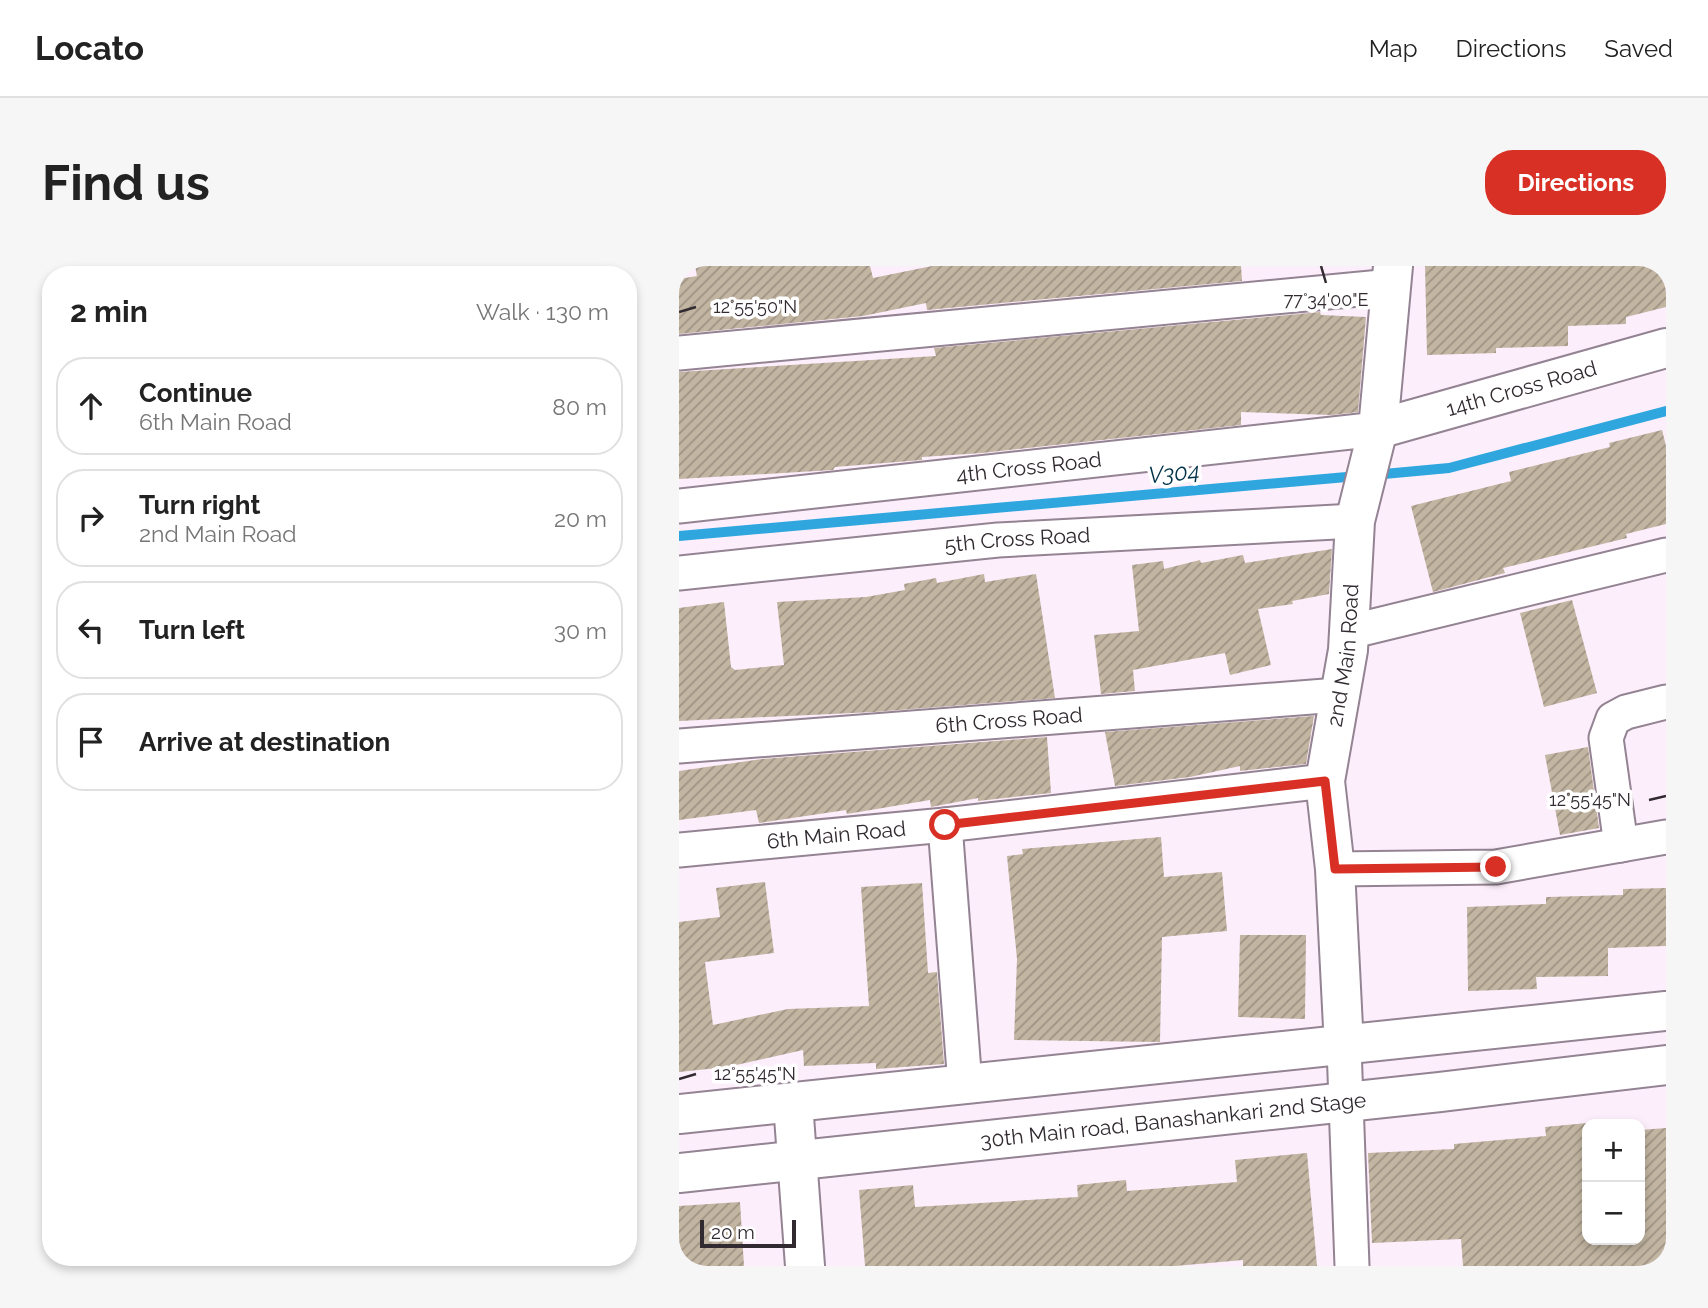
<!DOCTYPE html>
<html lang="en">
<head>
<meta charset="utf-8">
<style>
  body { margin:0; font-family:Raleway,sans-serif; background:#f6f6f6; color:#222 }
  .controls { position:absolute; right:21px; bottom:21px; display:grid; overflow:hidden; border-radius:14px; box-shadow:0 4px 10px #0003 }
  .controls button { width:63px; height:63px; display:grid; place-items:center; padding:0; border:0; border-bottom:2px solid #e0e0e0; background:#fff; color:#222; font:35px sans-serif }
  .scale { position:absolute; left:21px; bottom:18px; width:96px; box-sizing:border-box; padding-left:7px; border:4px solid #312a30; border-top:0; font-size:19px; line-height:24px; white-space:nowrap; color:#312a30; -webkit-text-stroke:5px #fff; paint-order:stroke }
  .stop { position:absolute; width:21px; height:21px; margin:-16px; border:5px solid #d93025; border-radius:50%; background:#fff }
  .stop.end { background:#d93025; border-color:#fff; box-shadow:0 2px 7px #0008 }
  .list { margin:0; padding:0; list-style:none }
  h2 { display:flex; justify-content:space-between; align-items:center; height:91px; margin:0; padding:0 28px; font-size:30px }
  h2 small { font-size:23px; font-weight:400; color:#767676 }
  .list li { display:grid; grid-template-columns:46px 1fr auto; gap:21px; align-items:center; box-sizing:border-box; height:98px; margin:0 14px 14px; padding:0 14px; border:2px solid #e0e0e0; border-radius:28px }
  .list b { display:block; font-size:26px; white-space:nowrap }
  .list p { margin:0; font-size:23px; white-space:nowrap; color:#767676 }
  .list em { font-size:23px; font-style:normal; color:#767676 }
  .icon { flex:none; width:38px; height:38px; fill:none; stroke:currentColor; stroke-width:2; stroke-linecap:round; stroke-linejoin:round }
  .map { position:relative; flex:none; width:987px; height:1000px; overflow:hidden; border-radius:28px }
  header { display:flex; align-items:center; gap:42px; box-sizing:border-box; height:98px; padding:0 35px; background:#fff; border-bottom:2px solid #e0e0e0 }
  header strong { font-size:33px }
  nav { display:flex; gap:38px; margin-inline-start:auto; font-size:24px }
  .intro { display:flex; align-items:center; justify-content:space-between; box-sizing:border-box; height:168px; padding:0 42px }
  h1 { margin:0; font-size:49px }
  .button { padding:18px 32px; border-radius:28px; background:#d93025; color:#fff; font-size:24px; font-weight:700 }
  main { display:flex; gap:42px; padding:0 42px }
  aside { flex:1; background:#fff; border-radius:28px; box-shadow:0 4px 10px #0003 }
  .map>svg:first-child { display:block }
</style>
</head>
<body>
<header>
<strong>Locato</strong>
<nav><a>Map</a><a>Directions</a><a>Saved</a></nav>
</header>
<div class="intro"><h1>Find us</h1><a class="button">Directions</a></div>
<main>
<aside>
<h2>2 min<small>Walk · 130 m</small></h2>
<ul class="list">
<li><svg class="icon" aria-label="ahead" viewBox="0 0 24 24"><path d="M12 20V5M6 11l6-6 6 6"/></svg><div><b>Continue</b><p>6th Main Road</p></div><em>80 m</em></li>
<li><svg class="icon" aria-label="right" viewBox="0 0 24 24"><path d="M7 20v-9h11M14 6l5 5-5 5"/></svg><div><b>Turn right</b><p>2nd Main Road</p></div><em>20 m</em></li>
<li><svg class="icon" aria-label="left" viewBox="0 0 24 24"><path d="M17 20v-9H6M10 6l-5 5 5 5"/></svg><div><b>Turn left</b></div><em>30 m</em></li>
<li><svg class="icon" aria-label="arrive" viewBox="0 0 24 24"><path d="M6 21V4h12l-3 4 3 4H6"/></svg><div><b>Arrive at destination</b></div></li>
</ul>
</aside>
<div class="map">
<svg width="987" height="1000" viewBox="0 0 987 1000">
  <defs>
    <pattern id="building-hatch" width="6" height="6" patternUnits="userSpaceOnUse" patternTransform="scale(1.75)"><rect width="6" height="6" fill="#c2b5a1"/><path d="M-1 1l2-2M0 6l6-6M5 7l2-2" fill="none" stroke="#9e9384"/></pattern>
  </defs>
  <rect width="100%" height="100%" fill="#fdeefc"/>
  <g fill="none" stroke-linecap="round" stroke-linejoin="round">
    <!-- stream -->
    <path stroke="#2fa7de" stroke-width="10" d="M694 209 770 202 987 145
      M0 270 679 210"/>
  </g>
  <!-- building -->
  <path fill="url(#building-hatch)" d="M16 0H191L194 12 253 0H562L563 15 248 44 247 37 184 50 0 68V13L18 10Z
    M746 0H987V41L947 51V58L889 60V80L817 82V87L748 89Z
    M641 46 642 49 687 51 679 146 653 149 562 146V159L303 187 243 191V194L156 201 154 204 0 213V106L257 90 255 82Z
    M983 164 987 180V258L947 268 948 272 824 302 826 307 754 326 732 240 832 215 830 206 931 181 930 177Z
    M653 283 650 328 613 335 614 338 579 343 592 399 551 409 546 387 454 404 456 425 422 428 415 369 460 365 453 299 484 295 485 303 521 294 522 297 564 289 566 297Z
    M305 308 306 316 357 308 376 432 195 446 0 455V342L45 336 52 401 56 404 105 399 98 336 187 331 226 324 225 318 257 312 258 317Z
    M893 334 918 427 865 441 841 347Z
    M635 450 627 498 561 505V500L511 511 436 520 426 466Z
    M368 471 372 527 299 535V532L252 541 251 534 168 548 167 544 80 557 77 544 0 554V505L83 493Z
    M909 481 920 562 881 569 866 489Z
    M482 571 485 611 543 606 548 665 483 671 481 776 335 774 338 693 328 590 344 588 343 583Z
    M86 616 95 687 26 696 34 759 109 743 190 740 182 621 243 617 249 707 258 706 265 798 197 803V797L125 800 124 784 48 801 0 806V656L41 651 37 622Z
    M987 622V680L929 682V710L857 711 858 723 789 725 788 641 867 638V631L944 629V623Z
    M561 669H627L626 753 559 751Z
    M908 857V974H961V864L987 862V1000H784L782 973 693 977 689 887 775 883V878L867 870 866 861Z
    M628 887 638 1000H564V994L496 1000H186L180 924 234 919 236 941 399 931 398 919 447 914 448 925 558 916 556 894Z
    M61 936 65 1000H0V940Z"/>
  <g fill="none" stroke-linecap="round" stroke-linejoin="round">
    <!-- minor casing -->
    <g stroke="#948392" stroke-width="37">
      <g id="minor">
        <path d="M0 87 713 20"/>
        <path id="s1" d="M0 240 699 163"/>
        <path id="s2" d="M0 307 319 274 676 255"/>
        <path d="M670 366 987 289"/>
        <path id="s3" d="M0 480 659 429"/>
        <path d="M266 559 286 819"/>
        <path d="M942 579 927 472 934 453 947 446 987 436"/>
        <path id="s4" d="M0 584 266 559 646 515"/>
        <path d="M656 603 817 601 987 571"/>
        <path d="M665 781 673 1000"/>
      </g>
    </g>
    <!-- tertiary casing -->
    <g stroke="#948392" stroke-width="42">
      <path id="tertiary" d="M114 837 126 1000"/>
    </g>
    <!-- secondary casing -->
    <g stroke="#948392" stroke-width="42">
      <g id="secondary">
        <path id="s5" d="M699 163 987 82"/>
        <path id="s6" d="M665 781 656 603 646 515 669 384 676 255 699 163 714 0"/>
        <path d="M0 848 987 745"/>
        <path id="s7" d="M0 907 761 826 987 799"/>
      </g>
    </g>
    <!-- minor -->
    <use href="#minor" stroke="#fff" stroke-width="33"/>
    <!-- tertiary -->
    <use href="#tertiary" stroke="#fff" stroke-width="38"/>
    <!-- secondary -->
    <use href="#secondary" stroke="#fff" stroke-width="38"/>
  </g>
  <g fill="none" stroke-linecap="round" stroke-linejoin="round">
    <!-- route -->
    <path stroke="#d93025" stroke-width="9" d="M266 559 646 515 656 603 817 601"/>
  </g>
  <!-- ticks -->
  <path fill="none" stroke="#312a30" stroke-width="2.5" d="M642 0 647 17M0 46 17 41M970 534 987 530M0 813 17 808"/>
  <g text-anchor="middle" stroke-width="7" stroke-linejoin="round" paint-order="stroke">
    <!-- street labels -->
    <g font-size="21" fill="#312a30" stroke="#fff">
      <text dy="7" stroke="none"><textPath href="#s5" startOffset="149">14th Cross Road</textPath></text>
      <text dy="7" stroke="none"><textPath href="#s1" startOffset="352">4th Cross Road</textPath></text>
      <text dy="7" stroke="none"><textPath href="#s2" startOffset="340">5th Cross Road</textPath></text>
      <text dy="7" stroke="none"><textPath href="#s6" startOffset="394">2nd Main Road</textPath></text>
      <text dy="7" stroke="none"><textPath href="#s3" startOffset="331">6th Cross Road</textPath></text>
      <text dy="7" stroke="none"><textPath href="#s4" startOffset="158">6th Main Road</textPath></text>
      <text dy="7" stroke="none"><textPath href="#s7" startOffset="497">30th Main road, Banashankari 2nd Stage</textPath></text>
    </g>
    <!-- water labels -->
    <g font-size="23" font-style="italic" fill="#003248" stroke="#fff">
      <text transform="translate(495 207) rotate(-5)" y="8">V304</text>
    </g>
  </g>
  <g font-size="18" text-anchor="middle" fill="#312a30" stroke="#fff" stroke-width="7" stroke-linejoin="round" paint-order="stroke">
    <text x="647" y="40">77°34'00"E</text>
    <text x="76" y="47">12°55'50"N</text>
    <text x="911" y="540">12°55'45"N</text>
    <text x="76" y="814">12°55'45"N</text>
  </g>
</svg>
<div class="controls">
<button>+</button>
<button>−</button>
</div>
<div class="scale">20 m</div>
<div class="stop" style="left:266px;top:559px"></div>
<div class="stop end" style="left:817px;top:601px"></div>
</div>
</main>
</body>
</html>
